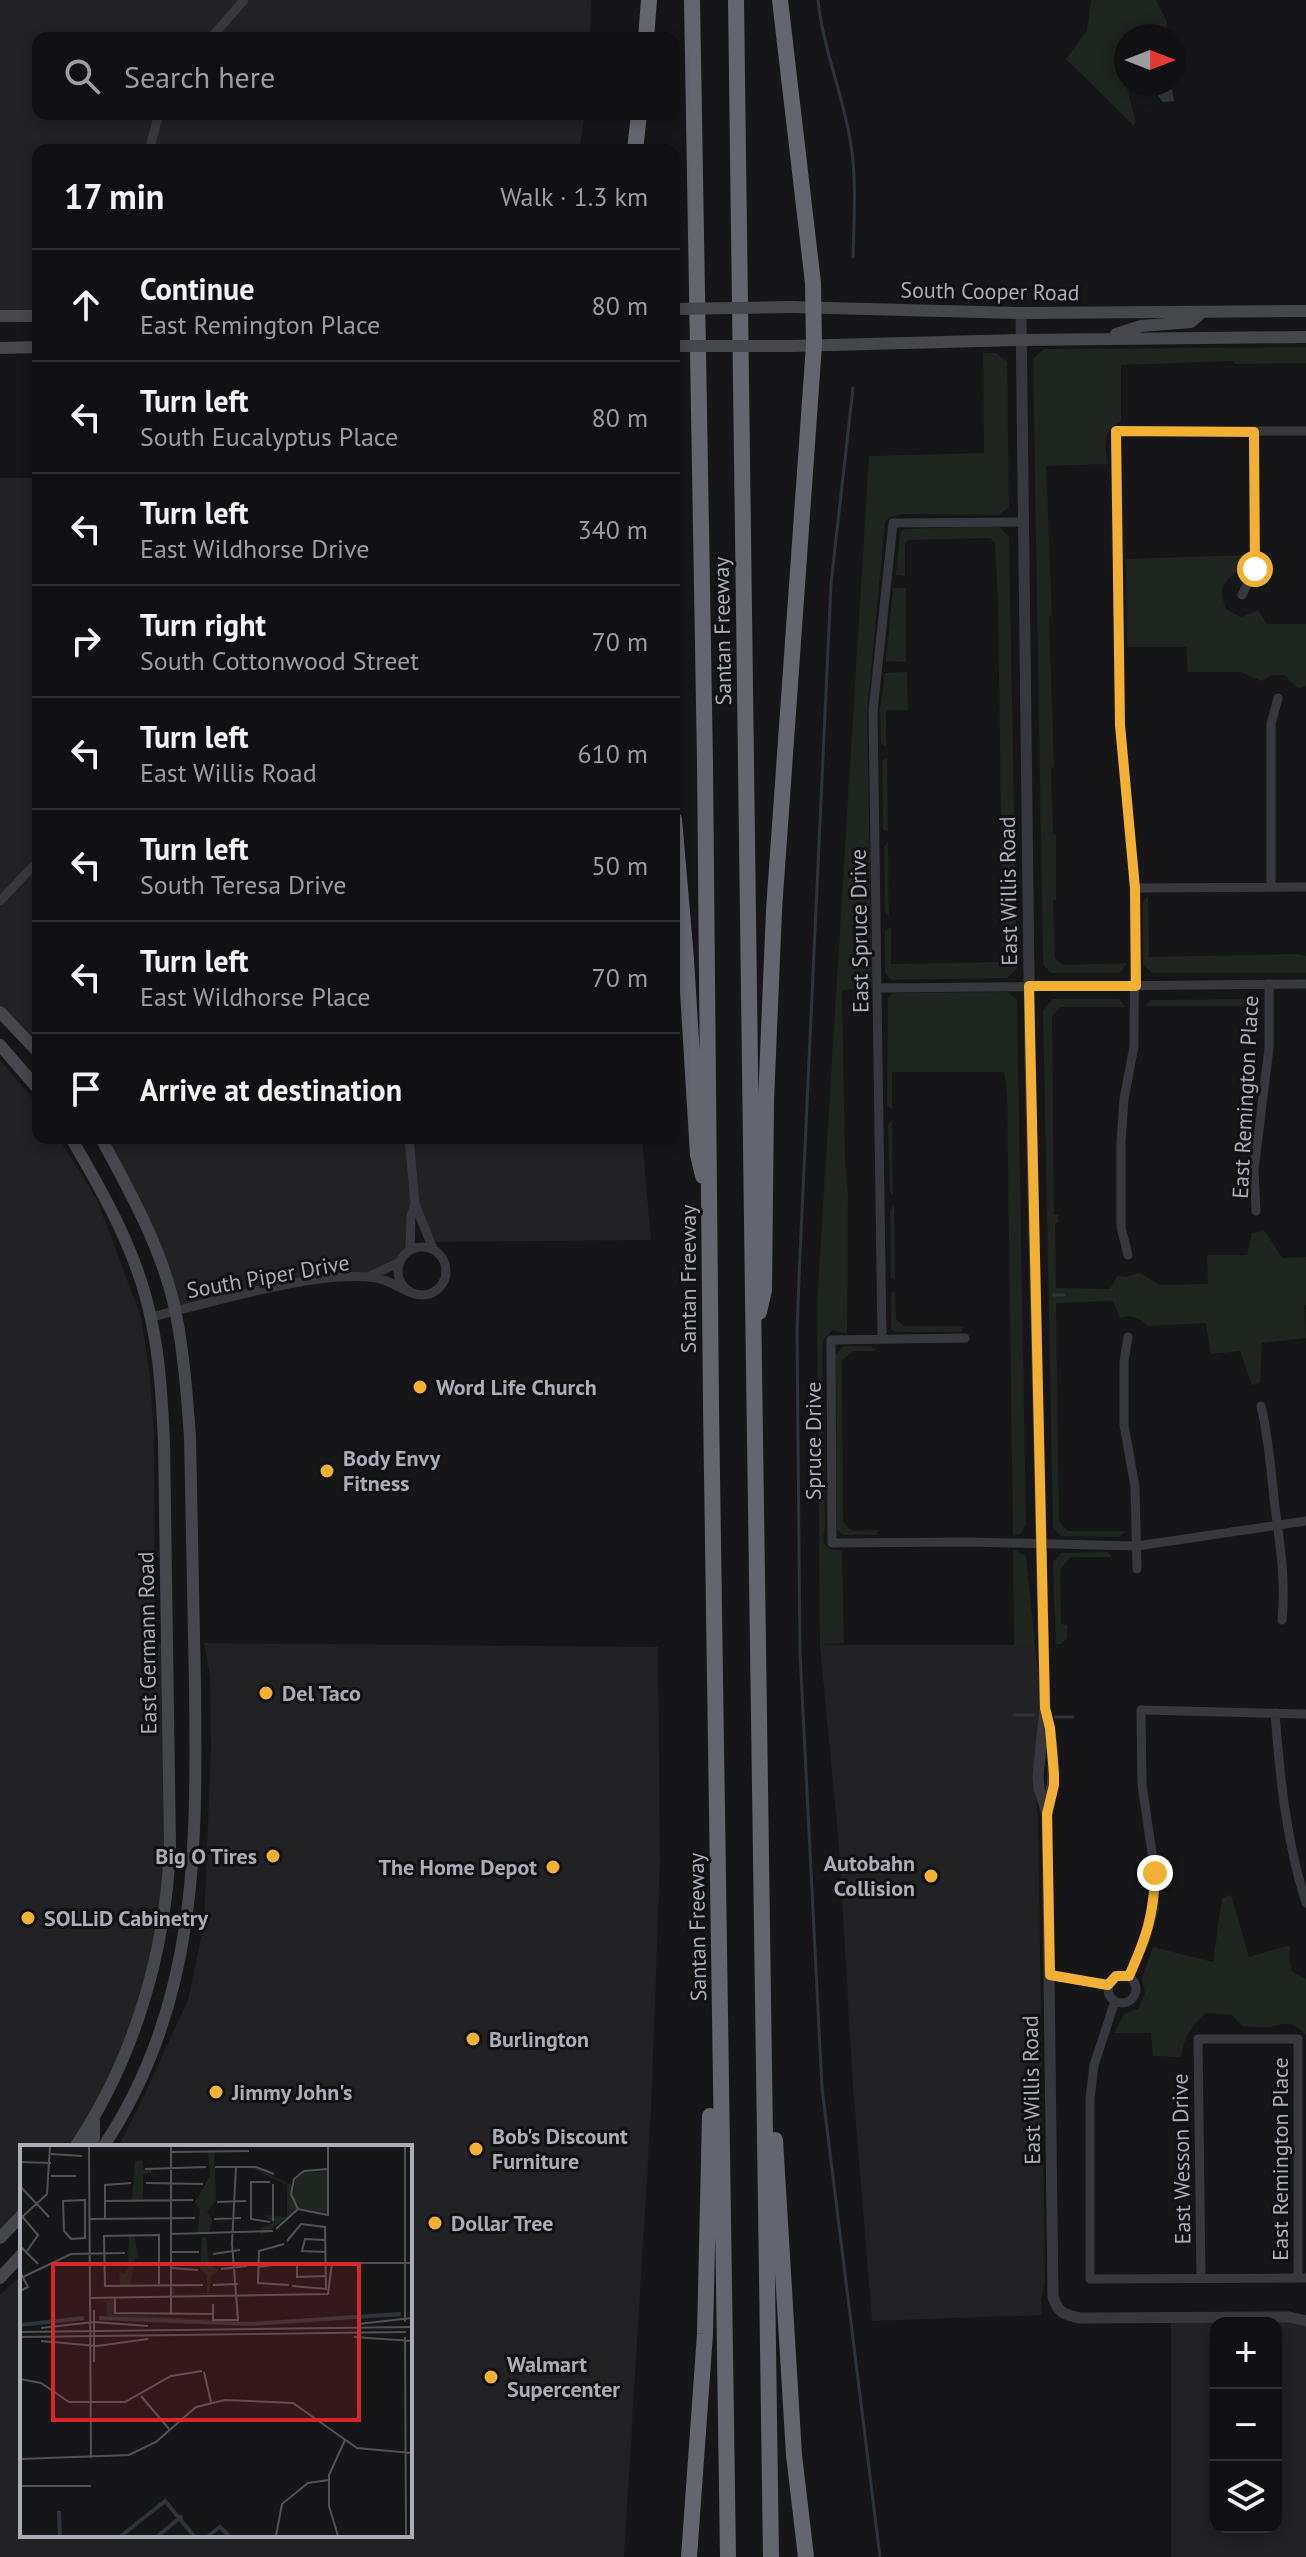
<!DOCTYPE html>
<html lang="en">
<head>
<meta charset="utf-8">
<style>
  body { margin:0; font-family:"PT Sans",sans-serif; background:#19191b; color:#f1f3f6 }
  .controls { position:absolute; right:24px; bottom:24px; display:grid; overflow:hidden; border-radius:16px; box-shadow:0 4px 12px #0003 }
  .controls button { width:72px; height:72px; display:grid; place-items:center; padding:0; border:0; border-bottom:2px solid #303032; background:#101012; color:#f1f3f6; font:40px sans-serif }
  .compass { position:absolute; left:1114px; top:24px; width:72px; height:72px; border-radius:50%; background:#101012; box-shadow:0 4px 12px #0003; rotate:90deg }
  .stop { position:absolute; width:24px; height:24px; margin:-18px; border:6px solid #f2b134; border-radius:50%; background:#fff }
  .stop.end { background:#f2b134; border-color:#fff; box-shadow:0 2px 8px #0008 }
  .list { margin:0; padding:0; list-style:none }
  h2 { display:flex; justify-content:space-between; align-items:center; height:104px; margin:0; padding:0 32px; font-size:34px }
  h2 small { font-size:26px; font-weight:400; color:#9c9d9f }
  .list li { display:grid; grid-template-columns:52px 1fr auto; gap:24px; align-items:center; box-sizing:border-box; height:112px; padding:0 32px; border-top:2px solid #303032 }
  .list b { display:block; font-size:30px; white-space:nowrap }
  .list p { margin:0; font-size:26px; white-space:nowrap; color:#9c9d9f }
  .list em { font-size:26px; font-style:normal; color:#9c9d9f }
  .icon { flex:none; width:44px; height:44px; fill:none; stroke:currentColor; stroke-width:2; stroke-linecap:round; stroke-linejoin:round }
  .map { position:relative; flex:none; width:1306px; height:2557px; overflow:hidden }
  .search { position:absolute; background:#101012; box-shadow:0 4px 12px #0003; left:32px; top:32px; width:648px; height:88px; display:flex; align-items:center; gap:20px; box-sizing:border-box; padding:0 28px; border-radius:16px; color:#9c9d9f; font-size:30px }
  .panel { position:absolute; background:#101012; box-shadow:0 4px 12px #0003; left:32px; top:144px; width:648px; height:1000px; border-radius:16px }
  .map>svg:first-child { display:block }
</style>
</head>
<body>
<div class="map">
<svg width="1306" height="2557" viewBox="0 0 1306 2557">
  <rect width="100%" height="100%" fill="#161618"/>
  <!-- built -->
  <path fill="#222225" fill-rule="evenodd" d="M0 0H591L590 38H38V114H585L579 150H38V315L0 316Z
    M0 478H38V1052L0 1012Z
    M0 1060 38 1105V1138H59L97 1200 141 1317 150 1376 154 1436 155 1644H167L170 1846 143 2003 75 2147H22V2215L0 2238Z
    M101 1138H642L651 1240 429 1242 415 1205 410 1250 400 1262 379 1271 176 1311 160 1264Z
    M204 1643 658 1647 660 1863 651 2111 624 2557H0V2295L22 2275V2535H410V2147H118L142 2100 188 2000 204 1923 211 1749 210 1676Z
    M820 1645H1035L1040 1692 1035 1789 1038 1816 1045 2280 1041 2301 1042 2315 872 2321 853 2087 839 1847Z
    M1171 2318 1306 2319V2557H1171ZM1216 2323H1276V2527H1216Z"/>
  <!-- green -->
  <path fill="#1e261f" d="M1091 0H1156L1167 22 1164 36H1126V84L1136 122 1133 125 1066 59 1087 31Z
    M1306 347V363L1235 364 1234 361 1121 365V421C1102 431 1104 445 1108 464L1046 466 1052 616 1049 617 1054 767 1051 768 1053 834 1056 835V900H1053L1055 958 1063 965 1127 963 1120 973H1051L1043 964 1033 359 1044 349Z
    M983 353H996L1007 362 1009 507 999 515 902 514 890 517 885 522 867 713 872 988 842 990 845 1159 848 1195 847 1334 833 1330 823 1340 822 1348 825 1528C820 1543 826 1552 842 1550L844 1643 820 1645 817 1305 869 456 984 453Z
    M999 526 1009 537 1017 969 1007 978 891 980 885 972V931L891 927V964L1003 962 998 603 995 543 990 538 908 540 905 543V576L896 575 900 533 904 529Z
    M1247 555C1240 581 1212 575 1226 609L1241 617 1258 610 1267 624H1306V686L1298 688 1284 675H1271L1262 681 1241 672H1188L1186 647H1127L1126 559Z
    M893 588H906V662L886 661Z
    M907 672 908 710H886V747L881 743 880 710 885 673Z
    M887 758 888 832 883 829 882 761Z
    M888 842 889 916 885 913 884 847Z
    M1148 896 1149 957 1299 954 1306 956V973H1152L1143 964V902Z
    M1008 992 1017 1000 1026 1525 1020 1534 1013 1536 1007 1092 1004 1072H892V1109L887 1106 888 998 893 993Z
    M1053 999H1119L1126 1007H1061L1052 1016 1054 1215H1058V1223H1055L1056 1288 1110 1289 1118 1275 1126 1277 1140 1273 1160 1285 1208 1284 1207 1255H1247L1252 1233 1265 1231 1282 1258 1306 1257V1305L1304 1306 1306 1338 1262 1343 1260 1383 1252 1385 1240 1351 1211 1354 1206 1323 1147 1326C1140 1318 1131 1313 1120 1318L1113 1301 1056 1303 1059 1521 1068 1531H1126L1120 1537 1061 1536 1053 1527 1043 1010Z
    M1251 999 1261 1006H1146L1150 1000Z
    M892 1120 893 1196 890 1192 888 1125Z
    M894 1205 895 1280 891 1278 890 1211Z
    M895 1291 896 1319 904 1326H964L961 1332H895L891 1328V1293Z
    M843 1346H871L876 1351H853L842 1360 843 1522 852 1531 879 1530 876 1535H843L837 1530 836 1355Z
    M1013 1549 1026 1556 1035 1645H1014Z
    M1108 1552 1112 1557H1070L1060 1570 1061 1624 1067 1625V1638L1061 1644H1056L1053 1562 1061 1553Z
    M1231 1895 1249 1957 1290 1945 1289 1957 1292 1971 1306 1979V2035C1289 2019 1289 2024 1269 2027 1261 2028 1251 2026 1242 2026L1232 2015 1206 2013C1191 2026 1184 2037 1181 2057L1153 2056 1151 2033H1114L1124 2014 1138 2009 1145 1993 1142 1978 1153 1947 1213 1962 1222 1898Z"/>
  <!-- water -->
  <path fill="#2c353c" d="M1171 84 1174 101 1163 102 1155 92 1154 84Z"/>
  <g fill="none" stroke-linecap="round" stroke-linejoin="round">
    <!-- stream -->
    <path stroke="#2c353c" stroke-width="3" d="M818 0C823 48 842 92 850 139 857 178 854 217 853 257
      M853 388 831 584 799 1277 797 1331 800 1653 822 2088 880 2557
      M1053 1295H1064
      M1015 1715H1034
      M1055 1717H1073"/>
    <!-- minor -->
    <path stroke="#37383d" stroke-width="9" d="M211 38 244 0
      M149 150 159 114
      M1242 595 1255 569 1254 432
      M1271 887V724L1278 698
      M1135 888 1306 887
      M0 901 38 861
      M879 988 1306 984
      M409 1138 415 1204 433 1249
      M1256 1211 1254 1170 1269 1048V984
      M398 1271a24 24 0 1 1 48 0a24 24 0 1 1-48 0Z
      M410 1250 411 1216 415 1204
      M1128 1255 1121 1227V1142L1124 1099 1134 1046 1135 888 1120 725 1116 431H1306
      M368 1277 400 1262
      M151 1317C212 1303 308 1272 369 1277 385 1278 395 1286 409 1292
      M1128 1337 1124 1361V1425L1135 1487 1137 1569
      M965 1338 831 1340 832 1543 970 1542 1137 1546 1306 1521
      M882 1339 873 711 893 523 1023 522
      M1261 1406C1269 1439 1271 1473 1275 1507 1280 1544 1286 1583 1282 1620
      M1275 1713C1280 1778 1286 1840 1306 1903
      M1108 1989a14 14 0 1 1 28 0a14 14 0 1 1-28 0Z
      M1050 1975 1108 1985
      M1129 1976 1145 1941 1154 1908 1155 1873 1142 1785 1141 1710 1306 1714
      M1115 2001 1094 2065 1090 2098V2279L1306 2278
      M1201 2279 1198 2039H1298V2278"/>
    <!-- tertiary -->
    <path stroke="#37383d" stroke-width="11" d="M1021 313 1030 1061 1045 1708 1038 1776 1039 1788 1047 1814
      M1046 1713C1055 1747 1056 1780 1047 1814L1053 2297C1058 2313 1065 2315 1080 2318L1289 2317 1306 2321"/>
    <!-- secondary -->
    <path stroke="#45474d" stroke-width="12" d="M791 307 1021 313 1306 311
      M0 316H38
      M1116 334 1141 326 1191 322 1202 312
      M793 346 1021 340 1306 337
      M0 348 38 347
      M0 1012 38 1052
      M0 1045 38 1089
      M71 1138C104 1194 138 1254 151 1319 160 1359 162 1401 164 1442L170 1846C166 1951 134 2060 75 2147
      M101 1138C131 1193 164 1253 176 1314 184 1355 187 1396 190 1437 192 1520 193 1603 195 1686 197 1848 198 2006 103 2147
      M88 2147 94 2138V2121
      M0 2238 22 2215
      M0 2278 22 2254"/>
    <!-- motorway -->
    <path stroke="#63666e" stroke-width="16" d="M692 0 705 763 711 1406 728 2557
      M736 0C747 852 758 1705 771 2557
      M646 38 649 0
      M635 150 639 114
      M674 819 686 959 698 1155 703 1176
      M759 1312 764 1290 766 1101 774 910 814 345 813 283 780 0
      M775 2140 794 2455 806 2557
      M689 2557 705 2334 710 2116"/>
    <!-- secondary-bridge -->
    <path stroke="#45474d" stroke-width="12" d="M674 309 791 307
      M674 346H793"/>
  </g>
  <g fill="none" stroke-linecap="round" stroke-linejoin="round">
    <!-- route -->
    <path stroke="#f2b134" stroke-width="10" d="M1155 1873C1154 1915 1146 1938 1129 1976H1116L1108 1985 1050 1975 1047 1814 1054 1785V1774L1050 1728 1045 1708 1029 986H1136L1135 888 1120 725 1116 431 1254 432 1255 569"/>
  </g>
  <!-- markers -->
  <g fill="#f2b134" stroke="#111113" stroke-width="3">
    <circle cx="420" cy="1387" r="8"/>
    <circle cx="327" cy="1471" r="8"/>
    <circle cx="266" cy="1693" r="8"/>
    <circle cx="273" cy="1856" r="8"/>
    <circle cx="553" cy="1867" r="8"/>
    <circle cx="931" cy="1876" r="8"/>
    <circle cx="28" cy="1918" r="8"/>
    <circle cx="473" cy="2039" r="8"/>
    <circle cx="216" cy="2092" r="8"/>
    <circle cx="476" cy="2149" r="8"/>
    <circle cx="435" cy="2223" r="8"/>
    <circle cx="491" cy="2377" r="8"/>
  </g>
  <g text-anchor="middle" stroke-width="6" stroke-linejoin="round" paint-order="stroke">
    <!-- street labels -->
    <g font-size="22" fill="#a8adb8" stroke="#111113">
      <text transform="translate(990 291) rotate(1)" y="8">South Cooper Road</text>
      <text transform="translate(722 631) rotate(-91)" y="8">Santan Freeway</text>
      <text transform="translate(1008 891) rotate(-91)" y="8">East Willis Road</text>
      <text transform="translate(859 931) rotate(-91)" y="8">East Spruce Drive</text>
      <text transform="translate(1245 1097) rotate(-87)" y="8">East Remington Place</text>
      <text transform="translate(268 1276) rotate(-10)" y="8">South Piper Drive</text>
      <text transform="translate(688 1279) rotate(-90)" y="8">Santan Freeway</text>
      <text transform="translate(813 1441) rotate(-90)" y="8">Spruce Drive</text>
      <text transform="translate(147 1643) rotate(-91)" y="8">East Germann Road</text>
      <text transform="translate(697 1927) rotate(-91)" y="8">Santan Freeway</text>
      <text transform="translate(1031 2090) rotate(-91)" y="8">East Willis Road</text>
      <text transform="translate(1181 2159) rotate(-91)" y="8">East Wesson Drive</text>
      <text transform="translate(1280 2159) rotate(-90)" y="8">East Remington Place</text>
    </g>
    <!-- poi labels -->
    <g font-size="22" font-weight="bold" fill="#a8adb8" stroke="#111113" text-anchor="start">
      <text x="436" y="1395">Word Life Church</text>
      <text x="343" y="1466">Body Envy<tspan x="343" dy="25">Fitness</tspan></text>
      <text x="282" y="1701">Del Taco</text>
      <text x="257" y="1864" text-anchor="end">Big O Tires</text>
      <text x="915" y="1871" text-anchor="end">Autobahn<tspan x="915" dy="25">Collision</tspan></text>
      <text x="537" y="1875" text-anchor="end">The Home Depot</text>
      <text x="44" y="1926">SOLLiD Cabinetry</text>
      <text x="489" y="2047">Burlington</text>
      <text x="232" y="2100">Jimmy John's</text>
      <text x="492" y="2144">Bob's Discount<tspan x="492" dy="25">Furniture</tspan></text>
      <text x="451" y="2231">Dollar Tree</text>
      <text x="507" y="2372">Walmart<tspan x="507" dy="25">Supercenter</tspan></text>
    </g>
  </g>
  <!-- overview -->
  <g transform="translate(20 2145)">
    <rect width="392" height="392" fill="#161618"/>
    <path d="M194 5 196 55 187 66 192 75 189 90 177 89 180 64 175 57 190 31 188 6ZM122 15 124 26 131 24V28L123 29V54L112 55 115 16ZM230 22 238 24 272 40 278 64 246 88 240 89V83L253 78 244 70 267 72V40ZM307 26V68L279 63 272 49 276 34 283 28ZM109 91H114L119 113 115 114 110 140H100L99 126 104 129 108 123ZM182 92H186L189 118 199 125 191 131 189 148 216 149 154 150 152 149 153 140 155 149 187 148V131L180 123ZM94 154 96 169 230 177 87 171V157H75Z" fill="#1e261f"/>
    <path fill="none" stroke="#2c353c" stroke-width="4" d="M79 173 231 179 381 169M0 180 64 173M39 366 40 391M101 391 145 356 174 391M138 391 162 371M188 391 200 382 209 391"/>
    <path fill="none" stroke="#505258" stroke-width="2" d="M69 1 71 313M151 1V170M151 7 229 6M31 9 62 11M0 17 31 18M195 22H236L254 29M125 24 186 22M308 24 284 26 274 34 271 49 278 64 308 70V1M31 31H56M250 37H231V74L250 77M126 38 183 39M0 41 29 72M65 55V93L51 94 44 86 43 56ZM85 56 173 55M197 57 226 56M0 69 18 90 7 106M0 74 27 49 30 1M70 74 175 73M85 74V40L111 38M194 74 221 73M253 76V39M256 84 278 64M151 89 253 86M305 95 285 94 282 106 306 107M267 96 281 79 305 82 306 144 272 141M264 99 239 106 238 138 269 140M0 101 18 119M151 107H179M193 109 220 105M306 120H277V132L306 131M238 122 267 118M151 123 178 125M201 124 227 121M0 127 8 142 0 146M3 132 51 109 105 108M139 139V90L84 91 85 141 183 140M193 140 218 139M70 153 308 149 312 118H392M95 153V168L193 169M193 159V175H218L212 98 216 22M74 165V217M385 177V1M338 179 392 173M21 183 74 177 128 181M0 187 392 182M0 192 386 187M334 192 392 196M385 192 386 391M21 196 77 201 128 194M184 227 191 257M0 234 21 238 49 257H105L151 231 182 226M121 251 149 284M0 314 109 310 136 297 176 262 205 255 273 258 337 303 392 308M0 341H71M256 391 262 359 288 338 309 335M318 391 309 361V330L325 295"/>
    <path fill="#d62828" fill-opacity="0.15" stroke="#d62828" stroke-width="4" d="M33 119H339V275H33Z"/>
    <rect width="392" height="392" fill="none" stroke="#a8adb8" stroke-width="4"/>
  </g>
</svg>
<div class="controls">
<button>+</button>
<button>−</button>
<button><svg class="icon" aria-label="layers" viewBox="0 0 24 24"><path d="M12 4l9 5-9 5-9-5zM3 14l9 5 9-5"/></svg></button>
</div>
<svg class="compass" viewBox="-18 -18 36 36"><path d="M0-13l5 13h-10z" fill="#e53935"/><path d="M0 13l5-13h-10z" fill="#9c9d9f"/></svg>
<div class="stop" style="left:1255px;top:569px"></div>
<div class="stop end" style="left:1155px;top:1873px"></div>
<div class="search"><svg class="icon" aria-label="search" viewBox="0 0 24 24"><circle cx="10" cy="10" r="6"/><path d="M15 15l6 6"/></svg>Search here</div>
<section class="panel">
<h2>17 min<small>Walk · 1.3 km</small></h2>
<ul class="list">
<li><svg class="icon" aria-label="ahead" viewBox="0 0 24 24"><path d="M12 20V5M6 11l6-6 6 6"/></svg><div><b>Continue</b><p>East Remington Place</p></div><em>80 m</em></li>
<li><svg class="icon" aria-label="left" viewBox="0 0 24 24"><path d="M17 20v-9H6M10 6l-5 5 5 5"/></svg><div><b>Turn left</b><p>South Eucalyptus Place</p></div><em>80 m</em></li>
<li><svg class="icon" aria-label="left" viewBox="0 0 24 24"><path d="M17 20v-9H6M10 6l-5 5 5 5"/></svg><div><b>Turn left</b><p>East Wildhorse Drive</p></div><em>340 m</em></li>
<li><svg class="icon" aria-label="right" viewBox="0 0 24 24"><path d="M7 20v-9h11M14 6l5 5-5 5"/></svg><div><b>Turn right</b><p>South Cottonwood Street</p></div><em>70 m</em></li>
<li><svg class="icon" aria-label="left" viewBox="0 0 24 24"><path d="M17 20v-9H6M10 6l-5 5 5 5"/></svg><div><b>Turn left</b><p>East Willis Road</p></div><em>610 m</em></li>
<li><svg class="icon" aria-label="left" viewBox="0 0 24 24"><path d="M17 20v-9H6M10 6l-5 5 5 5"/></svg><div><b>Turn left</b><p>South Teresa Drive</p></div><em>50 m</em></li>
<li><svg class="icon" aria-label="left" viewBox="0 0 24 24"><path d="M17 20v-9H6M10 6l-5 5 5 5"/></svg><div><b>Turn left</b><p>East Wildhorse Place</p></div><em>70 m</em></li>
<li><svg class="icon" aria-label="arrive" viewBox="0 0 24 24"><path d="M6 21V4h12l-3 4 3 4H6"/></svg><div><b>Arrive at destination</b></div></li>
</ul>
</section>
</div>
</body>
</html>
